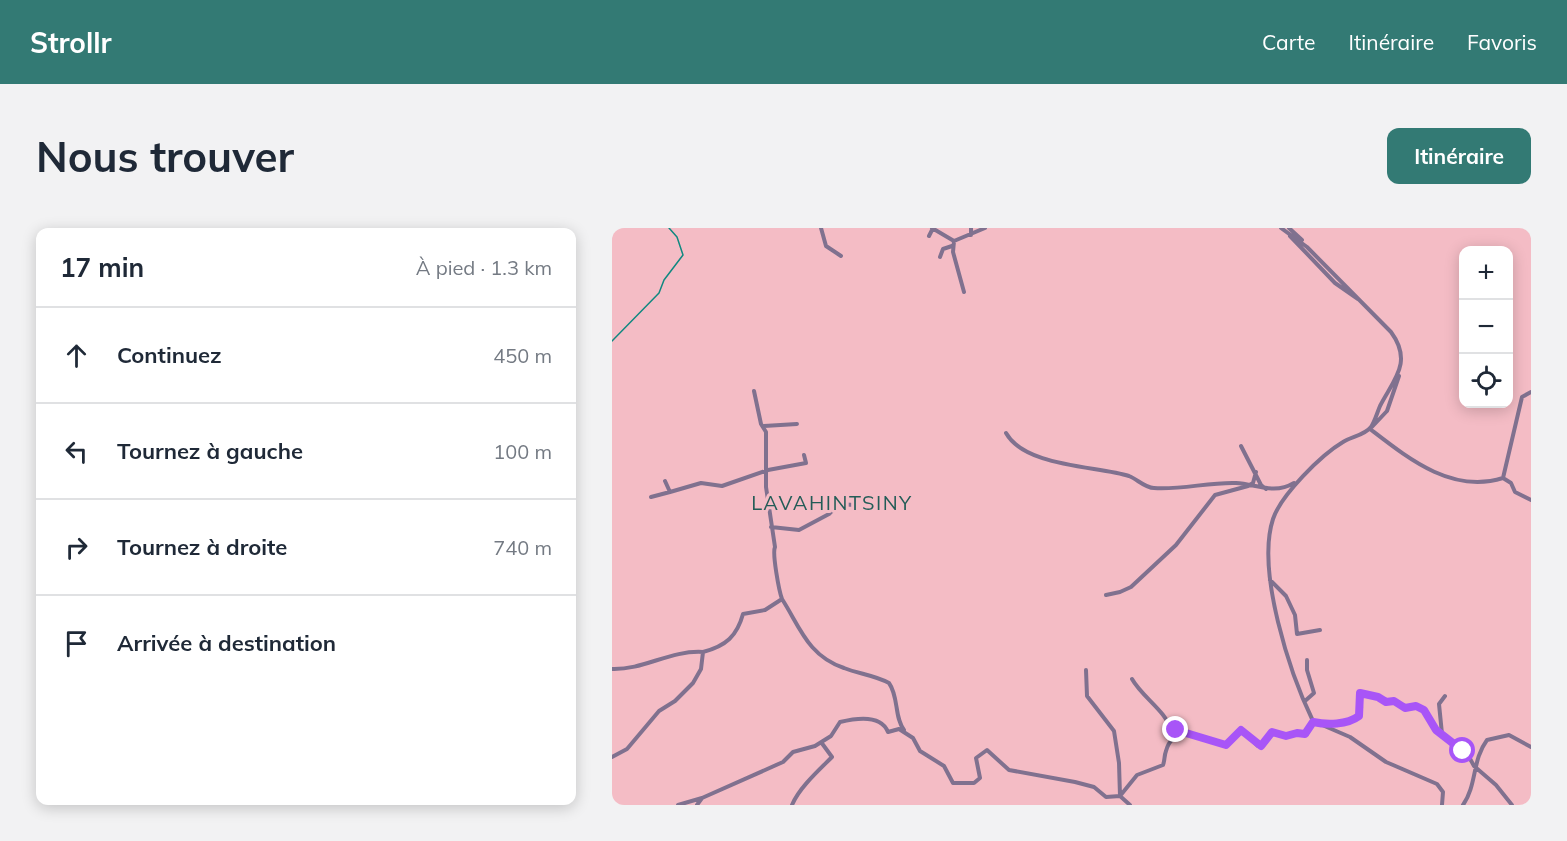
<!DOCTYPE html>
<html lang="fr">
<head>
<meta charset="utf-8">
<style>
  body { margin:0; font-family:Mulish,sans-serif; background:#f2f2f3; color:#1f2937 }
  .controls { position:absolute; right:18px; top:18px; display:grid; overflow:hidden; border-radius:12px; box-shadow:0 3px 15px #0003 }
  .controls button { width:54px; height:54px; display:grid; place-items:center; padding:0; border:0; border-bottom:2px solid #e0e1e3; background:#fff; color:#1f2937; font:30px sans-serif }
  .stop { position:absolute; width:18px; height:18px; margin:-14px; border:4px solid #a855f7; border-radius:50%; background:#fff }
  .stop.end { background:#a855f7; border-color:#fff; box-shadow:0 2px 6px #0008 }
  .list { margin:0; padding:0; list-style:none }
  h2 { display:flex; justify-content:space-between; align-items:center; height:78px; margin:0; padding:0 24px; font-size:26px }
  h2 small { font-size:20px; font-weight:400; color:#747a83 }
  .list li { display:grid; grid-template-columns:39px 1fr auto; gap:18px; align-items:center; box-sizing:border-box; height:96px; padding:0 24px; border-top:2px solid #e0e1e3 }
  .list b { display:block; font-size:22px; white-space:nowrap }
  .list em { font-size:20px; font-style:normal; color:#747a83 }
  .icon { flex:none; width:33px; height:33px; fill:none; stroke:currentColor; stroke-width:2; stroke-linecap:round; stroke-linejoin:round }
  .map { position:relative; flex:none; width:919px; height:577px; overflow:hidden; border-radius:12px }
  header { display:flex; align-items:center; gap:36px; box-sizing:border-box; height:84px; padding:0 30px; background:#337a74; color:#fff }
  header strong { font-size:28px }
  nav { display:flex; gap:33px; margin-inline-start:auto; font-size:21px }
  .intro { display:flex; align-items:center; justify-content:space-between; box-sizing:border-box; height:144px; padding:0 36px }
  h1 { margin:0; font-size:42px }
  .button { padding:15px 27px; border-radius:12px; background:#337a74; color:#fff; font-size:21px; font-weight:700 }
  main { display:flex; gap:36px; padding:0 36px }
  aside { flex:1; background:#fff; border-radius:12px; box-shadow:0 3px 15px #0003 }
  .map>svg:first-child { display:block }
</style>
</head>
<body>
<header>
<strong>Strollr</strong>
<nav><a>Carte</a><a>Itinéraire</a><a>Favoris</a></nav>
</header>
<div class="intro"><h1>Nous trouver</h1><a class="button">Itinéraire</a></div>
<main>
<aside>
<h2>17 min<small>À pied · 1.3 km</small></h2>
<ul class="list">
<li><svg class="icon" aria-label="ahead" viewBox="0 0 24 24"><path d="M12 20V5M6 11l6-6 6 6"/></svg><div><b>Continuez</b></div><em>450 m</em></li>
<li><svg class="icon" aria-label="left" viewBox="0 0 24 24"><path d="M17 20v-9H6M10 6l-5 5 5 5"/></svg><div><b>Tournez à gauche</b></div><em>100 m</em></li>
<li><svg class="icon" aria-label="right" viewBox="0 0 24 24"><path d="M7 20v-9h11M14 6l5 5-5 5"/></svg><div><b>Tournez à droite</b></div><em>740 m</em></li>
<li><svg class="icon" aria-label="arrive" viewBox="0 0 24 24"><path d="M6 21V4h12l-3 4 3 4H6"/></svg><div><b>Arrivée à destination</b></div></li>
</ul>
</aside>
<div class="map">
<svg width="919" height="577" viewBox="0 0 919 577">
  <rect width="100%" height="100%" fill="#f4bcc5"/>
  <g fill="none" stroke-linecap="round" stroke-linejoin="round">
    <!-- stream -->
    <path stroke="#0f8880" stroke-width="1.5" d="M0 113 47 65 52 52 71 27 65 9 57 0"/>
    <!-- minor -->
    <path stroke="#80718f" stroke-width="4" d="M0 0H3
      M209 0 214 18 229 28
      M320 0 342 13 373 0
      M359 0V7
      M669 0 695 19 779 104C801 134 782 151 768 178 765 185 763 193 759 199 753 207 739 209 731 214 709 227 669 267 661 291 644 343 678 446 701 493L738 509 774 534 825 556 831 564 830 577
      M677 0 690 12
      M317 8 321 0
      M678 8 723 55 746 71
      M342 13 341 24 352 64
      M328 29 331 21 340 18
      M787 148 775 183 758 201C797 231 840 266 891 250L910 169 919 164
      M152 198 185 196
      M394 205C413 239 485 238 517 248 525 251 533 260 542 260 569 262 597 254 624 255 644 256 662 267 682 255
      M629 218 649 257 654 261
      M891 250 899 255 903 264 919 272
      M53 253 58 264 89 255 110 258 156 242 194 235 192 227
      M39 269 58 264
      M159 299 187 302 217 286 227 276 242 277
      M658 352 674 368 683 387 685 406 708 402
      M494 367 508 364 519 359 564 317 603 267 636 258 641 255 644 244
      M170 371C188 399 196 428 232 440 247 446 262 447 277 455 287 469 282 489 292 502
      M91 424C114 418 125 408 131 386L153 382 170 371C167 363 160 325 163 319L154 259V204L149 196 142 163
      M0 441C32 442 58 422 91 424L89 441 81 455 63 473 47 483 15 521 0 529
      M474 442 475 468 502 503 507 535 508 568 518 577
      M520 451C530 469 555 484 558 501L574 506
      M693 473 702 465 695 442V432
      M705 494C714 497 741 497 747 488 752 481 747 471 748 465L766 469 774 474 782 473 793 479 804 478 812 482 824 503 856 527 862 538 884 557 900 577
      M830 506 827 476 833 468
      M66 577 90 570 171 534 181 524 203 518 219 508 228 494C244 490 269 486 276 504L287 501 301 510 308 523 332 538 341 555H362L368 550 364 530 375 522 397 542 463 554 482 559 494 569 508 568 525 547 551 537C553 532 552 528 554 523 562 493 595 514 614 517L629 502 646 518 654 514 660 504 674 508 685 505 695 506 701 493
      M85 577 90 570
      M180 577C187 560 207 542 220 529L209 514
      M851 577C865 557 860 532 875 512L897 507 919 519"/>
  </g>
  <g fill="none" stroke-linecap="round" stroke-linejoin="round">
    <!-- route -->
    <path stroke="#a855f7" stroke-width="8" d="M564 502 614 517 629 502 649 518 660 504 674 508 685 505 693 506 701 494C715 497 735 497 747 488L748 465 766 469 774 474 782 473 793 480 804 478 812 482 824 502 851 523"/>
  </g>
  <g text-anchor="middle" stroke-width="6" stroke-linejoin="round" paint-order="stroke">
    <!-- quarter labels -->
    <g font-size="20" letter-spacing="1.5" fill="#235c57" stroke="#f4bcc5">
      <text x="220" y="282">LAVAHINTSINY</text>
    </g>
  </g>
</svg>
<div class="controls">
<button>+</button>
<button>−</button>
<button><svg class="icon" aria-label="locate" viewBox="0 0 24 24"><circle cx="12" cy="12" r="6"/><path d="M12 2v4M12 18v4M2 12h4M18 12h4"/></svg></button>
</div>
<div class="stop" style="left:851px;top:523px"></div>
<div class="stop end" style="left:564px;top:502px"></div>
</div>
</main>
</body>
</html>
